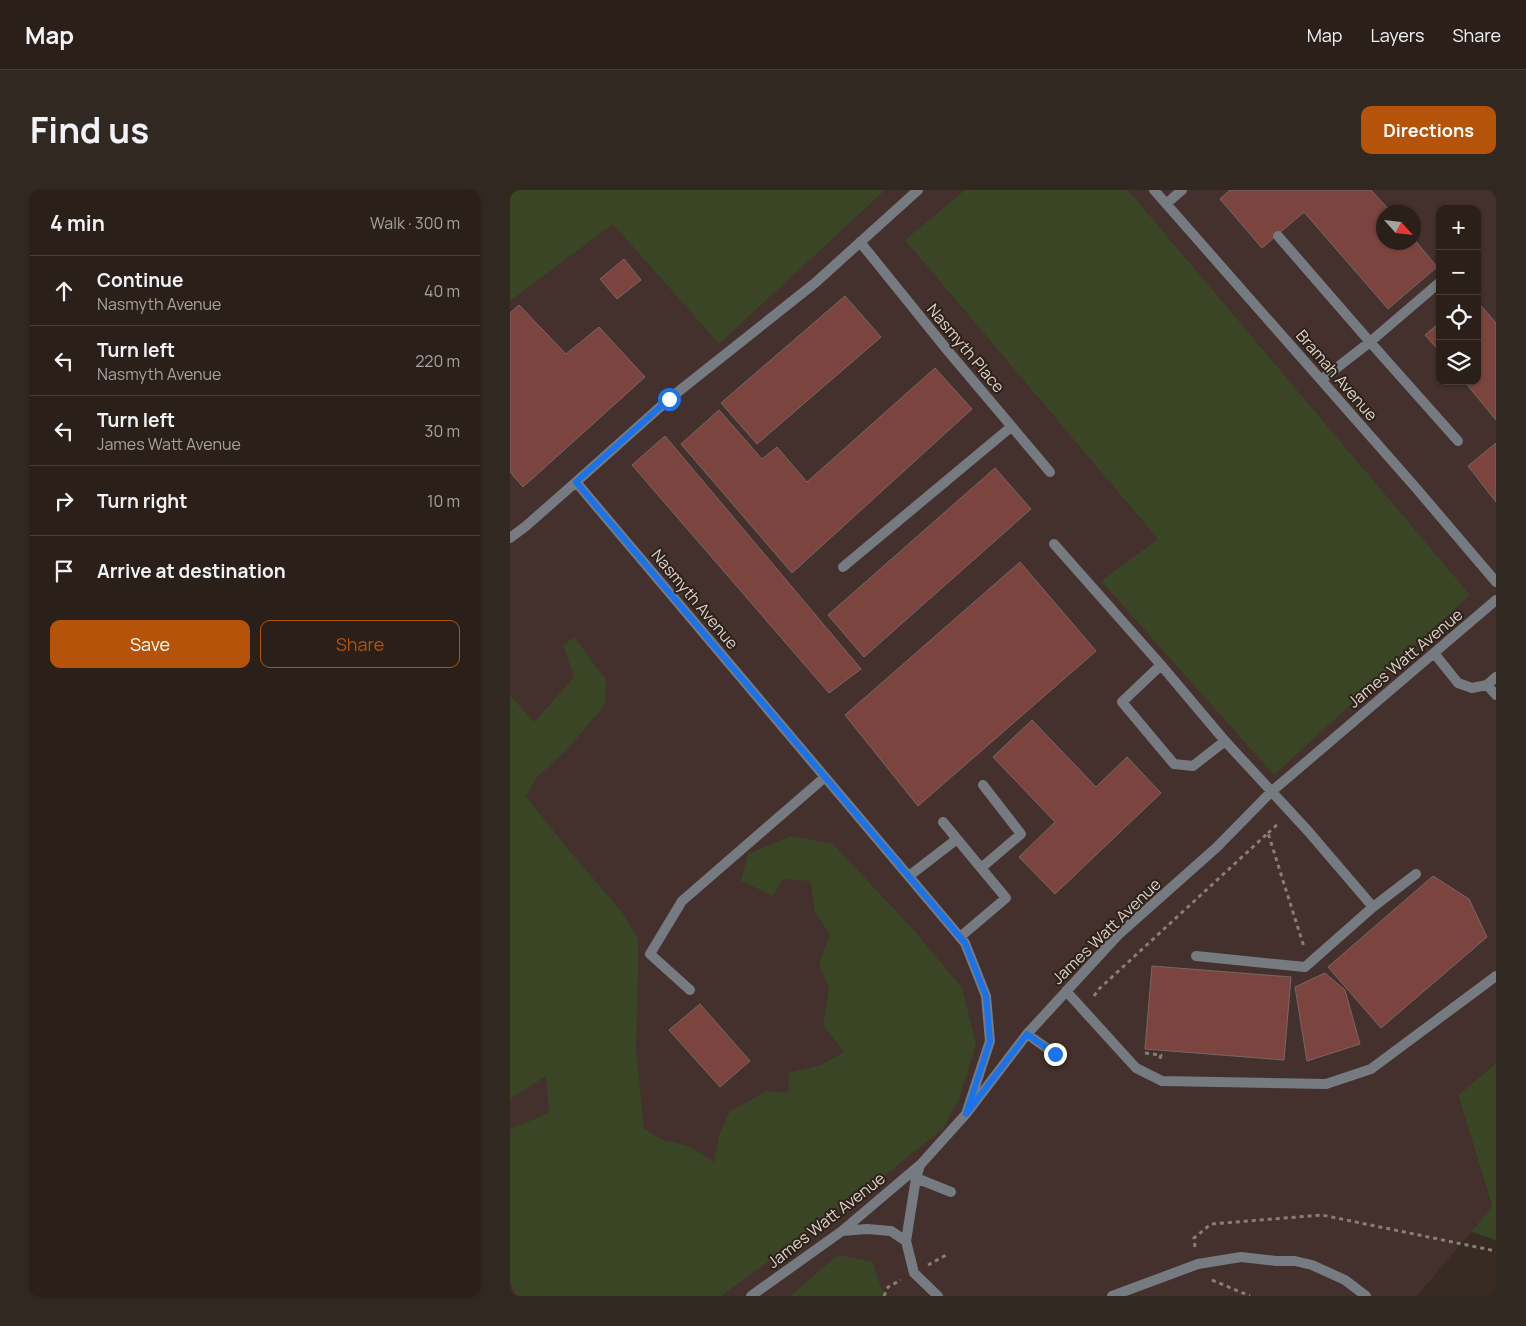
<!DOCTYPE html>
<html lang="en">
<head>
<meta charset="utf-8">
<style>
  body { margin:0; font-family:Manrope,sans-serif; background:#322822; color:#f1f3f6 }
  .controls { position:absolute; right:15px; top:15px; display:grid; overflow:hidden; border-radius:10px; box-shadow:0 1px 4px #0004 }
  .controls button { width:45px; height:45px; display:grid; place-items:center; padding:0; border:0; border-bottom:1px solid #463e38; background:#2a2019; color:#f1f3f6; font:25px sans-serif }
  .compass { position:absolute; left:866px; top:15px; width:45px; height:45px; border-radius:50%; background:#2a2019; box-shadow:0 1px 4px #0004; rotate:117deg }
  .stop { position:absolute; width:15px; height:15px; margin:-11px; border:4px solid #1a73e8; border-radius:50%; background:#fff }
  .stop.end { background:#1a73e8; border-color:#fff; box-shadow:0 1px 5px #0008 }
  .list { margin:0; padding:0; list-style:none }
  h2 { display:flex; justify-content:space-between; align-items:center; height:65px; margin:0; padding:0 20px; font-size:21px }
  h2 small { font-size:16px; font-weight:400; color:#a5a3a2 }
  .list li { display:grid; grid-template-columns:32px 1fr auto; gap:15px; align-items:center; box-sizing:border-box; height:70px; padding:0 20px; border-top:1px solid #463e38 }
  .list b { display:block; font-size:19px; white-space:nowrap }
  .list p { margin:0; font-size:16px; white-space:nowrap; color:#a5a3a2 }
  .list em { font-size:16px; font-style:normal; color:#a5a3a2 }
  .actions { display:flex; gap:10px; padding:15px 20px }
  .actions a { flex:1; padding:11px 0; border:1px solid #b45309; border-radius:10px; text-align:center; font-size:18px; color:#b45309 }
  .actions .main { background:#b45309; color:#fff }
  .icon { flex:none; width:28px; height:28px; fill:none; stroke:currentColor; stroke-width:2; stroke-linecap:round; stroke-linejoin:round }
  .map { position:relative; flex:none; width:986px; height:1106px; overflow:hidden; border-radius:10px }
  header { display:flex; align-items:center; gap:30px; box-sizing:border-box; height:70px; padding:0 25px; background:#2a2019; border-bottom:1px solid #463e38 }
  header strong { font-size:24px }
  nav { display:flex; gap:28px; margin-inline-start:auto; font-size:18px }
  .intro { display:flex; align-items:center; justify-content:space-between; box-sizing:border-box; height:120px; padding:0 30px }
  h1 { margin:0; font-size:35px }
  .button { padding:12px 22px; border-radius:10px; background:#b45309; color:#fff; font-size:18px; font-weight:700 }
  main { display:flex; gap:30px; padding:0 30px }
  aside { flex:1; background:#2a2019; border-radius:10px; box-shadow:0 1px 4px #0004 }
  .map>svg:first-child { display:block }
</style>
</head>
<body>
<header>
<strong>Map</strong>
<nav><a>Map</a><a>Layers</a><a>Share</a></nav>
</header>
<div class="intro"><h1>Find us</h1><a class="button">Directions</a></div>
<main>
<aside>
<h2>4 min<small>Walk · 300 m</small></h2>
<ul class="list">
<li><svg class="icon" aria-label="ahead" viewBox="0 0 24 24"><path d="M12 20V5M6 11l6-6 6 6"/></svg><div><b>Continue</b><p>Nasmyth Avenue</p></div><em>40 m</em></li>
<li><svg class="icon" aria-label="left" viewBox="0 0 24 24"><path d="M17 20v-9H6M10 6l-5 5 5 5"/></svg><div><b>Turn left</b><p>Nasmyth Avenue</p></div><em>220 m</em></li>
<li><svg class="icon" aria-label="left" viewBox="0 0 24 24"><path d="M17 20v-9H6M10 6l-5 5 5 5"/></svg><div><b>Turn left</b><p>James Watt Avenue</p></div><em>30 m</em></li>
<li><svg class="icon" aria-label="right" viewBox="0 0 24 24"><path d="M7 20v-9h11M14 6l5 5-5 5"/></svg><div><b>Turn right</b></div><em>10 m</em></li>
<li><svg class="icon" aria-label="arrive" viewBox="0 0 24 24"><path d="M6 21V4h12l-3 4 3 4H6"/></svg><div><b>Arrive at destination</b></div></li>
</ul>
<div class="actions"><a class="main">Save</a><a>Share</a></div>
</aside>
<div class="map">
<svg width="986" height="1106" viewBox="0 0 986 1106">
  <rect width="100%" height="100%" fill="#382b21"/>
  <!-- industrial -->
  <path fill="#44302c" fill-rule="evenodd" d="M0 0H986V873L948 905 982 1017 907 1106H0ZM930 19H967V191H930ZM874 22H904V52H874Z"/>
  <!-- green -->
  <path fill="#3a4526" d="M0 0H375L209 154 103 34 0 111Z
    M455 0H618L960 405 764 585 591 391 648 349 395 50Z
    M64 447 96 490 95 514 57 560 27 587 16 606 57 658 112 722 128 748V783L126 859 134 938 152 950 179 956 204 972 210 942 220 921 257 901 278 903 279 883 311 875 334 862 313 835 319 798 309 773 320 745 304 720 303 706 300 691 273 689 263 706 231 691 238 664 281 646 323 654 402 738 452 798 466 854 450 906 433 939 341 1012 211 1106H6L0 1090V939L39 923 36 886 0 909V505L24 532 64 487 53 455Z
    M986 873V1050L961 1042 982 1016 948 905Z
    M328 1065 363 1072 371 1098 376 1106H280Z"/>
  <!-- building -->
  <path fill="#7b443f" stroke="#7b6765" d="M720 0H861L881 22H874V52H904V49L927 77 878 119 794 22 752 58 710 9Z
    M114 69 131 90 107 109 90 89Z
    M335 106 371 147 247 254 211 213Z
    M967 111 986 133V230L954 191H967Z
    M9 115 56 164 89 137 135 187 13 297 0 282V123Z
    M930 132V162L915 145Z
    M425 178 462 219 282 383 171 254 209 220 252 269 267 257 297 292Z
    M155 246 351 479 319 503 122 275Z
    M986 253V312L958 276Z
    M485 278 521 319 354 467 318 425Z
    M510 372 586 461 408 616 335 525Z
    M522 530 586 597 617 567 651 603 545 704 509 667 545 632 483 567Z
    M923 686 959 709 977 747 871 838 818 777Z
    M642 776 781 787 774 870 635 859Z
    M815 783 835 800 850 854 797 871 785 797Z
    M190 814 240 871 210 897 159 840Z"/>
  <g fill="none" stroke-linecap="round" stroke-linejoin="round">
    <!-- path -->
    <path stroke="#897e76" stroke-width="3" stroke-dasharray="4 4" stroke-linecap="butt" d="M758 643 769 633
      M584 806 589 799 758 643 794 757
      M635 863 651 865 649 872
      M685 1057 684 1048 701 1034 812 1025 986 1061
      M418 1075 438 1064
      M702 1090 740 1106
      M374 1106 378 1097 391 1090"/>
    <!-- service -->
    <path stroke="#757b81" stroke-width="10" d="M408 0 305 93 159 209 66 292 455 753 476 806 480 851 456 924
      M644 0 906 298 986 392
      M656 14 672 0
      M768 46 860 152 948 251
      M350 52 438 161 540 282
      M811 190 860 152 930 92
      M0 348 16 336 66 292
      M544 354 651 475 715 551 798 641 863 717 906 684
      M333 377 501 237
      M924 463 948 493 962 498 977 495 986 487
      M651 475 612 512 664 574 683 576 715 551
      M977 495 986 505
      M433 632 471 678
      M399 686 447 649
      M450 747 496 708 471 678 511 644 473 595
      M686 766 795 777 863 717
      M180 800 140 764 172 711 315 587
      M556 801 626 878 652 891 816 894 861 879 986 786
      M517 844 545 864
      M406 988 441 1002
      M332 1041 357 1039 381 1041 396 1051 404 1083 428 1106
      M396 1051 406 988 410 975
      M241 1106 332 1041 411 974 456 924 517 844 608 745 707 657 761 602 986 410
      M602 1106 688 1074 731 1067 766 1071H785L802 1075 835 1090 856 1106"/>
  </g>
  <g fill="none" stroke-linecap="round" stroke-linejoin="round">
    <!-- route -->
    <path stroke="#1a73e8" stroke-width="6" d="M159 209 66 292 455 753 476 806 480 851 456 924 517 844 545 864"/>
  </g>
  <g text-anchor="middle" stroke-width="4" stroke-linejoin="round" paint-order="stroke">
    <!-- street labels -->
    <g font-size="16" fill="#dcd3cd" stroke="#2d2118">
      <text transform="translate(456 158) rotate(50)" y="6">Nasmyth Place</text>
      <text transform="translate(827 185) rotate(49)" y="6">Bramah Avenue</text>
      <text transform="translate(185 409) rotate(50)" y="6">Nasmyth Avenue</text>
      <text transform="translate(895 468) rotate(-40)" y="6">James Watt Avenue</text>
      <text transform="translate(596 741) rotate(-44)" y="6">James Watt Avenue</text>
      <text transform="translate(316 1030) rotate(-38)" y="6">James Watt Avenue</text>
    </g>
  </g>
</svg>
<div class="controls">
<button>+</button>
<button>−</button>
<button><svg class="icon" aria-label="locate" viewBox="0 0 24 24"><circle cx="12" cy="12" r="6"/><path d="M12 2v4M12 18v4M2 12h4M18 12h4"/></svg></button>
<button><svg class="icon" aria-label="layers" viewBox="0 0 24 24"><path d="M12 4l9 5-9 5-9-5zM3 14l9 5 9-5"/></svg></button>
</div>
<svg class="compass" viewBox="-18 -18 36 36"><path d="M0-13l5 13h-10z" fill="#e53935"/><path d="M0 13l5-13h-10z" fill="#a5a3a2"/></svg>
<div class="stop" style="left:159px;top:209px"></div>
<div class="stop end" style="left:545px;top:864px"></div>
</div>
</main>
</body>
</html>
